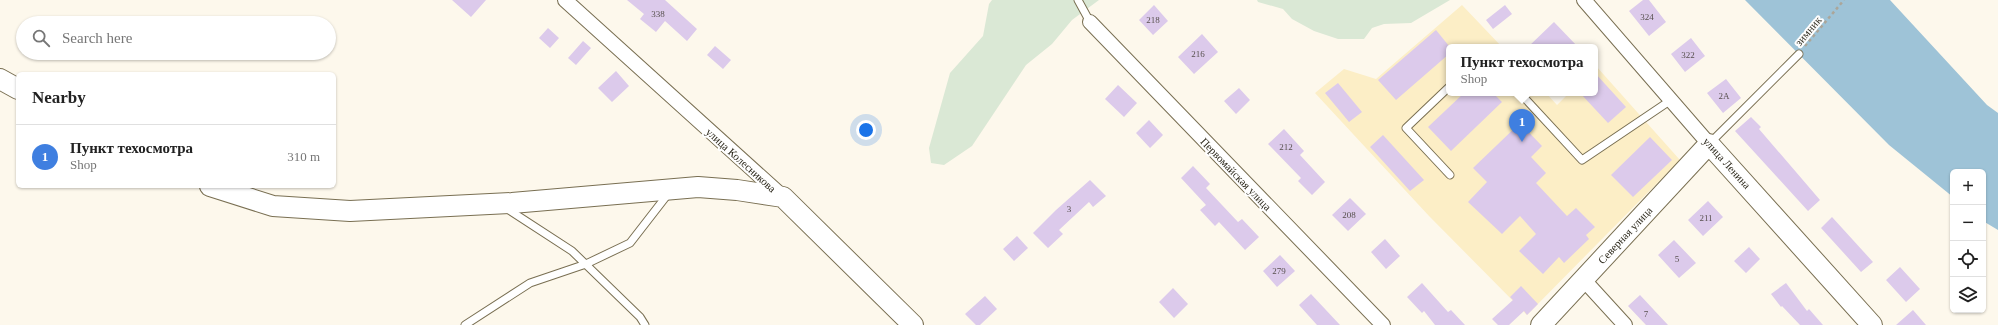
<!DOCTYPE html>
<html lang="en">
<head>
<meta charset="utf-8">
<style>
  body { margin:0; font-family:Georgia,serif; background:#f6f6f6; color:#222 }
  .controls { position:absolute; right:12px; bottom:12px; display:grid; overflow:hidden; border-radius:6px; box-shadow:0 1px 3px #0004 }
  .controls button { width:36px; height:36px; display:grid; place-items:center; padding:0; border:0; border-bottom:1px solid #e0e0e0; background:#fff; color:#222; font:20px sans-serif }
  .you { position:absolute; left:866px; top:130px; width:14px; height:14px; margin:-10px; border:3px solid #fff; border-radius:50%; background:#1a73e8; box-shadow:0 0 0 6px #1a73e833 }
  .badge { display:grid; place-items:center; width:26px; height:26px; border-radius:50%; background:#7c3aed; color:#fff; font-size:13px; font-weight:700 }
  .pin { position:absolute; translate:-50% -33px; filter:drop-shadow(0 1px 2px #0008) }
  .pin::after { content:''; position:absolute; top:21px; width:14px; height:12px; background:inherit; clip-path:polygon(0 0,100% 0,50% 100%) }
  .popup { position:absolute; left:1446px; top:44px; width:152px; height:52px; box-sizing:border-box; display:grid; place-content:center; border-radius:6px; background:#fff; filter:drop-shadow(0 1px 3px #0005); font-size:13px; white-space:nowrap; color:#767676 }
  .popup b { font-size:15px; color:#222 }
  .popup::after { content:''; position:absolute; left:50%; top:100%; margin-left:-8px; border:8px solid transparent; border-top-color:#fff }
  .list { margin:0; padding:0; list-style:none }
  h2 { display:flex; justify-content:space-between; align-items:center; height:52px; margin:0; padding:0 16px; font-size:17px }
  h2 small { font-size:13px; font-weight:400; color:#767676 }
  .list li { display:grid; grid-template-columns:26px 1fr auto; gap:12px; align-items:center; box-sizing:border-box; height:64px; padding:0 16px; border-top:1px solid #e0e0e0 }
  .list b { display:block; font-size:15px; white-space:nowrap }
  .list p { margin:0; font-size:13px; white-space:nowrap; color:#767676 }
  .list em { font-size:13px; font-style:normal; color:#767676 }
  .icon { flex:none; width:22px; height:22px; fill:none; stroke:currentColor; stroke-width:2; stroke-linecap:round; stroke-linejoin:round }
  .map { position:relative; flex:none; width:1998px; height:325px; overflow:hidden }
  .search { position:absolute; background:#fff; box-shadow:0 1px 3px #0004; left:16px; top:16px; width:320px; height:44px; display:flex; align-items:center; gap:10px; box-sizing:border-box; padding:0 14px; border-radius:22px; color:#767676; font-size:15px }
  .panel { position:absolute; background:#fff; box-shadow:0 1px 3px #0004; left:16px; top:72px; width:320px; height:116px; border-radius:6px }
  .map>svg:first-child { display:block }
</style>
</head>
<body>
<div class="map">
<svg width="1998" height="325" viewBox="0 0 1998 325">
  <rect width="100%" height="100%" fill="#fdf8ec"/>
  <!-- built -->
  <path fill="#fceec6" d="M1462 5 1502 47H1449V93H1546L1557 105 1569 93H1595L1596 66 1680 160 1527 315 1429 216 1315 93 1344 69 1376 79Z"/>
  <!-- green -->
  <path fill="#dae8d5" d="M992 0H1099L1072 20 1052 44 1026 65 972 146 944 165 931 163 929 148 950 73 983 36 989 4Z
    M1257 0H1450L1411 23 1384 24 1372 28 1364 39H1338L1314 31 1292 19 1283 9 1258 2Z"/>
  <!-- water -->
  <path fill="#9ec3d7" d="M1745 0H1890L1987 105 1998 113V230L1983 221V172H1953V197L1889 145Z"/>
  <!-- building -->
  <path fill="#dccaeb" d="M452 0H486L471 17Z
    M627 0H665L697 29 687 41 665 21 656 32 640 19 644 14Z
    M1643 0H1649L1666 22 1649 36 1629 11Z
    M1154 5 1168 21 1153 35 1139 20Z
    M1505 5 1512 14 1493 29 1486 20Z
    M1554 22 1578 47H1528Z
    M548 28 559 38 550 48 539 38Z
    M1436 30 1449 46V54L1396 100 1378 80Z
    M1202 34 1218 52 1194 74 1178 57Z
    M1691 38 1705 56 1685 72 1671 54Z
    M583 41 591 48 576 65 568 58Z
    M715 46 731 60 723 69 707 55Z
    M616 71 629 86 612 102 598 88Z
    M1595 73 1626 107 1608 123 1580 93H1595Z
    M1726 79 1741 98 1723 113 1707 93Z
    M1338 83 1362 112 1349 122 1325 93Z
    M1118 85 1137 103 1124 117 1105 99Z
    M1239 88 1250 100 1236 114 1224 101Z
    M1464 93H1493L1502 102 1451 151 1428 127Z
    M1751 117 1761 127 1759 129 1820 200 1808 211 1735 131Z
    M1149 120 1163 135 1150 148 1136 133Z
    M1520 123 1542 146 1531 157 1546 173 1536 183 1567 216 1576 208 1595 227 1586 235 1589 239 1564 263 1559 257 1543 274 1519 251 1536 234 1520 216 1502 234 1468 202 1487 182 1473 168Z
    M1284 129 1304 151 1300 155 1325 182 1312 195 1298 181 1301 178 1268 144Z
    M1383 135 1424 180 1410 191 1370 147Z
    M1650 137 1672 160 1633 197 1611 175Z
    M1193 166 1210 184 1206 188 1238 222 1242 219 1259 237 1245 250 1219 222 1215 226 1200 210 1206 205 1181 178Z
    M1090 180 1106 196 1093 207 1089 202 1059 230 1063 234 1048 248 1033 233 1056 210Z
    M1350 198 1366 214 1348 231 1332 215Z
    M1708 201 1723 217 1703 236 1688 220Z
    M1832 217 1873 262 1861 272 1821 228Z
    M1017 236 1028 248 1014 261 1003 249Z
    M1385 239 1400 256 1386 269 1371 252Z
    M1674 240 1696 263 1679 278 1658 255Z
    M1749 247 1760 259 1746 273 1734 261Z
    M1280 255 1295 271 1277 287 1263 271Z
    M1900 267 1920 289 1906 302 1886 280Z
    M1422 283 1448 312 1451 310 1465 325H1435L1424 311 1422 313 1407 297Z
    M1786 283 1807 311 1809 309 1823 325H1800L1782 306 1781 307 1771 294Z
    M1521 286 1538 304 1527 315 1524 311 1509 325H1498L1492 319 1513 300 1510 297Z
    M1173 288 1188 304 1174 318 1159 302Z
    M1311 294 1340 325H1317L1299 305Z
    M1640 295 1668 325H1646L1628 306Z
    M985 296 997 309 980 325H976L965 314Z
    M1913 310 1926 325H1896Z"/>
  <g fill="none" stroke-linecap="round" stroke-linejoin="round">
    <!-- lane casing -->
    <g stroke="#796f52" stroke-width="9">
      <path id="lane" d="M1078 0 1090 22
        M1449 87 1406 128 1450 175
        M1520 93 1582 160 1671 100
        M1710 143 1799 54
        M506 208 572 251 640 317 645 325
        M465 325 530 283 586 264 630 243 668 194"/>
    </g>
    <!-- street casing -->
    <g stroke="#796f52" stroke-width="16">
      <path id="street" d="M565 0 783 197
        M1584 0 1709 144
        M1090 22 1383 325
        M1583 279 1625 325"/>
    </g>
    <!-- secondary casing -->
    <g stroke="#796f52" stroke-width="22">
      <path id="secondary" d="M0 79 18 89
        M210 186 273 206 350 211 512 203 698 187 737 190 783 197 913 325
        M1541 325 1709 144 1872 325"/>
    </g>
    <!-- path -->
    <path stroke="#aba69a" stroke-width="2.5" stroke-dasharray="3 3" stroke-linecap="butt" d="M1805 46 1844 0"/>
    <!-- lane -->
    <use href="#lane" stroke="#fff" stroke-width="7"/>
    <!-- street -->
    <use href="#street" stroke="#fff" stroke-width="14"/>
    <!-- secondary -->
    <use href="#secondary" stroke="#fff" stroke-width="20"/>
  </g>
  <g text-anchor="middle" stroke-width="4" stroke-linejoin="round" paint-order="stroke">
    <!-- number labels -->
    <g font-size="9" fill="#57504e">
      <text x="658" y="17">338</text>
      <text x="1647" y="20">324</text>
      <text x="1153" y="23">218</text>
      <text x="1198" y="57">216</text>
      <text x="1688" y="58">322</text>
      <text x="1724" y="99">2А</text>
      <text x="1286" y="150">212</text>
      <text x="1069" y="212">3</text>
      <text x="1349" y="218">208</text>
      <text x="1706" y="221">211</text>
      <text x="1677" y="262">5</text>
      <text x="1279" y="274">279</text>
      <text x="1646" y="317">7</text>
    </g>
    <!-- street labels -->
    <g font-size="11" fill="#2b271a" stroke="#fff">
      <text transform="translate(1808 31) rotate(-50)" y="4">зимник</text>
      <text transform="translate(741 160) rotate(42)" y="4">улица Колесникова</text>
      <text transform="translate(1727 163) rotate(48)" y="4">улица Ленина</text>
      <text transform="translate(1236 174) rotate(46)" y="4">Первомайская улица</text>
      <text transform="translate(1625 235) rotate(-47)" y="4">Северная улица</text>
    </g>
  </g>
</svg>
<div class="controls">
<button>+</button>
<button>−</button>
<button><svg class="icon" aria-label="locate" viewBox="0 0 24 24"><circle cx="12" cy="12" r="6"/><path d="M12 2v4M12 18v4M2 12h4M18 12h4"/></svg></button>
<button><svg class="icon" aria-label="layers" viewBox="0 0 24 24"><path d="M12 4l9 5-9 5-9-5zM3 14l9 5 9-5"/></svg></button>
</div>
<div class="you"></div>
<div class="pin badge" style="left:1522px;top:142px;background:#3f7fe0">1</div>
<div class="popup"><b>Пункт техосмотра</b>Shop</div>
<div class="search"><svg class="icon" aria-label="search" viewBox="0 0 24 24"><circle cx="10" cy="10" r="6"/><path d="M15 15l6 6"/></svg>Search here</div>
<section class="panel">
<h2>Nearby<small></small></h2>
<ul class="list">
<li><span class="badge" style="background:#3f7fe0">1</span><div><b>Пункт техосмотра</b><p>Shop</p></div><em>310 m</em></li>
</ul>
</section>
</div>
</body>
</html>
